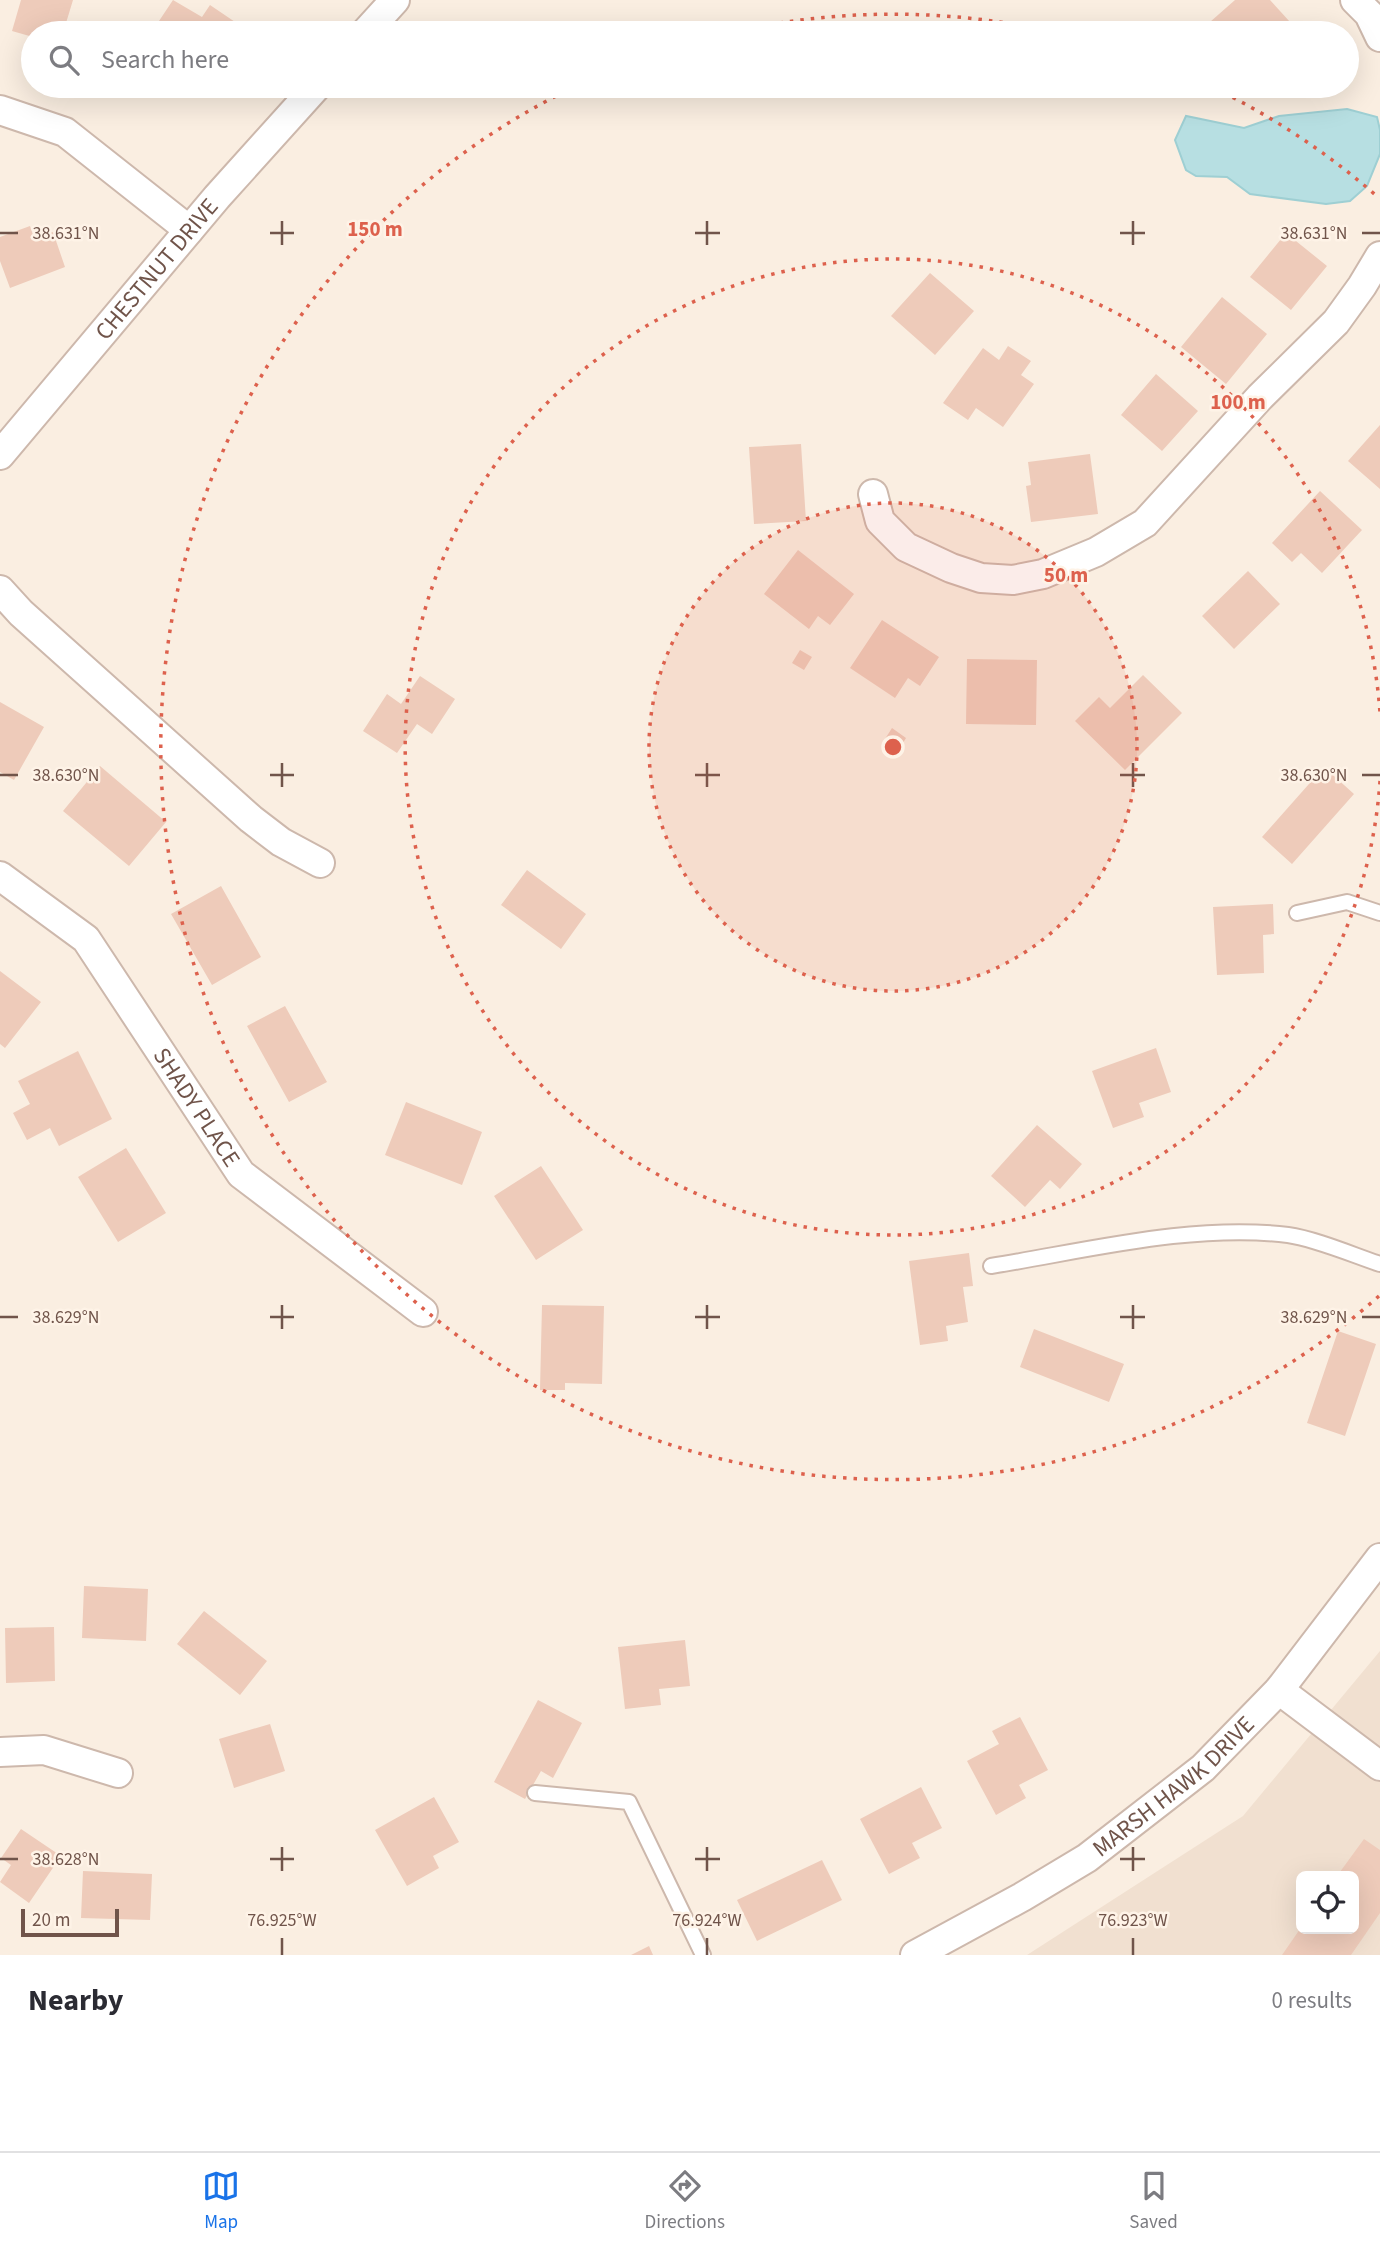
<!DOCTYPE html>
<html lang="en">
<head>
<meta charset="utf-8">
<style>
  body { margin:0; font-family:"Source Sans 3",sans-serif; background:#f7f7f7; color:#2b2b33 }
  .controls { position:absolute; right:21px; bottom:21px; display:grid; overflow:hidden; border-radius:10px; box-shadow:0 7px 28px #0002 }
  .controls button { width:63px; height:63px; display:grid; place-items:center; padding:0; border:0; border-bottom:2px solid #e1e1e2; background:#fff; color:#2b2b33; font:35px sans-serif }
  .scale { position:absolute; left:21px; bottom:18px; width:98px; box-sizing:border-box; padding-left:7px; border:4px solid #70544a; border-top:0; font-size:19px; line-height:24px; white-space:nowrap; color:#70544a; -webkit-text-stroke:5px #fef3e7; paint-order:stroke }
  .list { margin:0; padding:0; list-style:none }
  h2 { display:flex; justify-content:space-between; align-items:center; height:91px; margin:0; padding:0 28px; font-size:30px }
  h2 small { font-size:23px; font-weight:400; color:#7c7c81 }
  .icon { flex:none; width:38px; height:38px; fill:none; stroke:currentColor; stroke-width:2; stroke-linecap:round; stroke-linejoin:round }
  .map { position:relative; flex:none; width:1380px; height:1955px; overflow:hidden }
  .search { position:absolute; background:#fff; box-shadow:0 7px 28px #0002; left:21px; right:21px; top:21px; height:77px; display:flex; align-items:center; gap:18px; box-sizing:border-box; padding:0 24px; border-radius:38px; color:#7c7c81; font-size:26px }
  .sheet { height:196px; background:#fff }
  nav { display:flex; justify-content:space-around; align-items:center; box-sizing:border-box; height:98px; border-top:2px solid #e1e1e2; background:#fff; font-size:19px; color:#7c7c81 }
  nav a { display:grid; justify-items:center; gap:4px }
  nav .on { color:#1a73e8 }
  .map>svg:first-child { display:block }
</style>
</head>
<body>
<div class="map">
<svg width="1380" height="1955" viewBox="0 0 1380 1955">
  <rect width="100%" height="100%" fill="#faeee1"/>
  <!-- residential -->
  <path fill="#f1e0d0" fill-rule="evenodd" d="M1380 1651V1955H1027L1243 1816ZM1301 1876H1354V1929H1301Z"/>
  <!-- water -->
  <path fill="#b7dfe2" stroke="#9ecfd3" stroke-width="2" d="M1347 109 1377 117 1380 130V154L1367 186 1350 201 1326 204 1250 194 1227 177 1196 176 1186 170 1175 140 1186 116 1244 128 1279 116Z"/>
  <!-- building -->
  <path fill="#eecbba" d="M21 0H73L63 33H33V37L12 31Z
    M173 0 202 17 210 5 238 24 232 33H151Z
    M1235 0H1270L1300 33H1220L1210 22Z
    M198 86H219L212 95Z
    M30 226 34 238 53 232 65 267 10 288 0 261V237Z
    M1286 233 1327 266 1291 310 1250 277Z
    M930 273 974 311 935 355 891 316Z
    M1222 297 1267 334 1226 384 1181 347Z
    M1008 346 1031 361 1021 375 1034 384 1003 427 976 408 968 420 943 403 983 348 999 360Z
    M1156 374 1198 411 1162 451 1121 415Z
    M1380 425V489L1348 461Z
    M801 444 806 521 754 524 749 447Z
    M1090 454 1098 514 1031 522 1026 486 1031 485 1028 462Z
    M1320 491 1362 530 1322 573 1301 553 1292 562 1272 543Z
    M798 550 854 594 830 625 818 616 809 629 764 594Z
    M1248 571 1280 604 1234 649 1202 616Z
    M882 620 939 657 920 686 908 678 895 698 850 668Z
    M800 650 812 657 804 670 792 663Z
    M967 659 1037 660 1036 725 966 724Z
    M1143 675 1182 713 1125 770 1075 721 1099 697 1110 708Z
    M420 676 455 699 432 734 417 724 397 753 363 731 387 694 401 704Z
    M0 702 44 727 14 780 0 772Z
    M892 728 906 738 900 748 885 739Z
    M100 766 166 822 129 866 63 811Z
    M1324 767 1354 794 1292 864 1262 837Z
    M527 870 586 914 561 949 501 905Z
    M221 886 261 957 212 985 171 914Z
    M1273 904 1274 934 1263 935 1264 973 1217 975 1213 907Z
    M0 971 41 1002 5 1048 0 1044Z
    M285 1006 327 1082 289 1102 247 1026Z
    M1156 1048 1171 1092 1139 1103 1144 1117 1113 1128 1092 1071Z
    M78 1051 112 1119 59 1146 50 1128 27 1140 13 1113 30 1104 18 1081Z
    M406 1102 482 1132 462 1185 385 1155Z
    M1037 1125 1082 1164 1060 1189 1050 1180 1025 1207 991 1176Z
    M126 1148 166 1213 118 1242 78 1177Z
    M541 1166 583 1230 536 1260 494 1196Z
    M969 1253 973 1286 963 1287 968 1322 946 1326 948 1341 920 1345 909 1261Z
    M542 1305 604 1306 602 1384 565 1383V1390H540Z
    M1034 1329 1124 1364 1109 1402 1020 1367Z
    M1338 1331 1376 1344 1345 1436 1307 1423Z
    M84 1586 148 1589 146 1641 82 1638Z
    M204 1611 267 1661 240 1695 177 1644Z
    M54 1627 55 1681 6 1683 5 1628Z
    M685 1640 690 1686 659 1689 661 1705 625 1709 618 1647Z
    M538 1700 582 1723 553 1778 541 1771 525 1799 494 1782Z
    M1020 1717 1048 1770 1019 1785 1026 1798 996 1815 967 1761 999 1744 992 1731Z
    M270 1724 285 1771 234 1788 219 1739Z
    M921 1787 942 1828 912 1843 920 1858 889 1874 860 1819Z
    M434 1797 459 1842 433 1856 439 1868 407 1886 375 1830Z
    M21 1829 61 1856 29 1903 0 1882 11 1865 1 1858Z
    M1364 1839 1380 1850V1913L1351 1955H1282L1300 1929H1354V1876H1337Z
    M822 1860 842 1900 757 1941 737 1900Z
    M83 1871 152 1874 150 1920 81 1918Z
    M649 1946 653 1955H631Z"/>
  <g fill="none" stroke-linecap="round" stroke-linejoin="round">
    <!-- lane casing -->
    <g stroke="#cdb8ac" stroke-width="18">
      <path id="lane" d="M1297 913 1347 902 1380 913
        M991 1266C1085 1251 1194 1223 1288 1235 1316 1239 1353 1255 1380 1264
        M535 1793 629 1802 703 1955"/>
    </g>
    <!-- street casing -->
    <g stroke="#cdb8ac" stroke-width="32">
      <g id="street">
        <path d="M1355 0 1369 14 1380 37"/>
        <path d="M365 33 395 0"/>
        <path d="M0 110 65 132 189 230"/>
        <path id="s1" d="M0 455 217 197 317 86"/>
        <path d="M873 494 880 521 906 547 951 568 981 578 1013 580 1043 574 1096 552 1145 523 1260 397 1336 322 1362 286 1380 256"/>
        <path d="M0 590 21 613 251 819 281 842 320 863"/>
        <path id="s2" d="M0 876 86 939 241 1174 423 1312"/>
        <path d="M1279 1690 1380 1766"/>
        <path d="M0 1752 44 1750 118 1773"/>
        <path id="s3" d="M915 1955 1022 1897 1087 1858 1203 1768 1279 1690 1380 1558"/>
      </g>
    </g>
    <!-- lane -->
    <use href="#lane" stroke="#fff" stroke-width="14"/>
    <!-- street -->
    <use href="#street" stroke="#fff" stroke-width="28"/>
  </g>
  <!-- ticks -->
  <path fill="none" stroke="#70544a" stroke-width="2.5" d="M282 221V245M707 221V245M1133 221V245M0 233H18M270 233H294M695 233H720M1120 233H1145M1362 233H1380M282 763V787M707 763V787M1133 763V787M0 775H18M270 775H294M695 775H720M1120 775H1145M1362 775H1380M282 1305V1329M707 1305V1329M1133 1305V1329M0 1317H18M270 1317H294M695 1317H720M1120 1317H1145M1362 1317H1380M282 1847V1871M707 1847V1871M1133 1847V1871M0 1859H18M270 1859H294M695 1859H720M1120 1859H1145M282 1938V1955M707 1938V1955M1133 1938V1955"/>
  <!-- distance rings -->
  <circle cx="893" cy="747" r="244" fill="#dd614d" fill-opacity=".12"/>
  <g fill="none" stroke="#dd614d" stroke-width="3.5" stroke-dasharray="3.5 7">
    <circle cx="893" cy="747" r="244"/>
    <path d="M1380 781A488 488 0 1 1 1380 713"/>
    <path d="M1379 1296A733 733 0 1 1 572 88M728 33A733 733 0 0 1 1058 33M1214 88A733 733 0 0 1 1379 198"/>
  </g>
  <g text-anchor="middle" stroke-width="5" stroke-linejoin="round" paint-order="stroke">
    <!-- street labels -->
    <g font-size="24" fill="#70544a" stroke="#fef3e7">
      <text dy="8" stroke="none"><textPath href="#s1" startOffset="243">CHESTNUT DRIVE</textPath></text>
      <text dy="8" stroke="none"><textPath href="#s2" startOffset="308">SHADY PLACE</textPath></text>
      <text dy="8" stroke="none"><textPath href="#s3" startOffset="310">MARSH HAWK DRIVE</textPath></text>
    </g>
  </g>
  <g font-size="18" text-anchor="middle" fill="#70544a" stroke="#fef3e7" stroke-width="5" stroke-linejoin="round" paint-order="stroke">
    <text x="66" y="239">38.631°N</text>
    <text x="1314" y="239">38.631°N</text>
    <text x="66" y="781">38.630°N</text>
    <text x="1314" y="781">38.630°N</text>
    <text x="66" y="1323">38.629°N</text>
    <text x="1314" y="1323">38.629°N</text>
    <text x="66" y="1865">38.628°N</text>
    <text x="282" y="1926">76.925°W</text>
    <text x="707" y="1926">76.924°W</text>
    <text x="1133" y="1926">76.923°W</text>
  </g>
  <circle cx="893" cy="747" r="10" fill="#dd614d" stroke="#fef3e7" stroke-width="3.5"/>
  <g font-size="21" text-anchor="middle" font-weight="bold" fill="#dd614d" stroke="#fef3e7" stroke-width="5" stroke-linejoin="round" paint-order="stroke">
    <text x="375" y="236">150 m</text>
    <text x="1238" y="409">100 m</text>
    <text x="1066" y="582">50 m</text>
  </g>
</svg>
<div class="controls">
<button><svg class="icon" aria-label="locate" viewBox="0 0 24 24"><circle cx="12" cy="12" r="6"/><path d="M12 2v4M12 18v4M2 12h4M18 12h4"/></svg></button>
</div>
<div class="scale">20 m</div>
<div class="search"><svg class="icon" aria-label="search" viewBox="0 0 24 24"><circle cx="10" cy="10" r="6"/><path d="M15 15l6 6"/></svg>Search here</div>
</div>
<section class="sheet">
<h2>Nearby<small>0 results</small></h2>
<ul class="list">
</ul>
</section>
<nav>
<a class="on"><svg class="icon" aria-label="map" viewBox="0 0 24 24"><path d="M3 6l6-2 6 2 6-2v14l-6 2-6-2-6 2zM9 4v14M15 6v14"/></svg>Map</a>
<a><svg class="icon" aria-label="directions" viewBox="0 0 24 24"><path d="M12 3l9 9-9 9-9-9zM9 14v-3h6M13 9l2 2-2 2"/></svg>Directions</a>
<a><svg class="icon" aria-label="saved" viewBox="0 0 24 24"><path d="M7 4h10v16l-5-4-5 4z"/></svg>Saved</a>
</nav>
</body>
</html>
